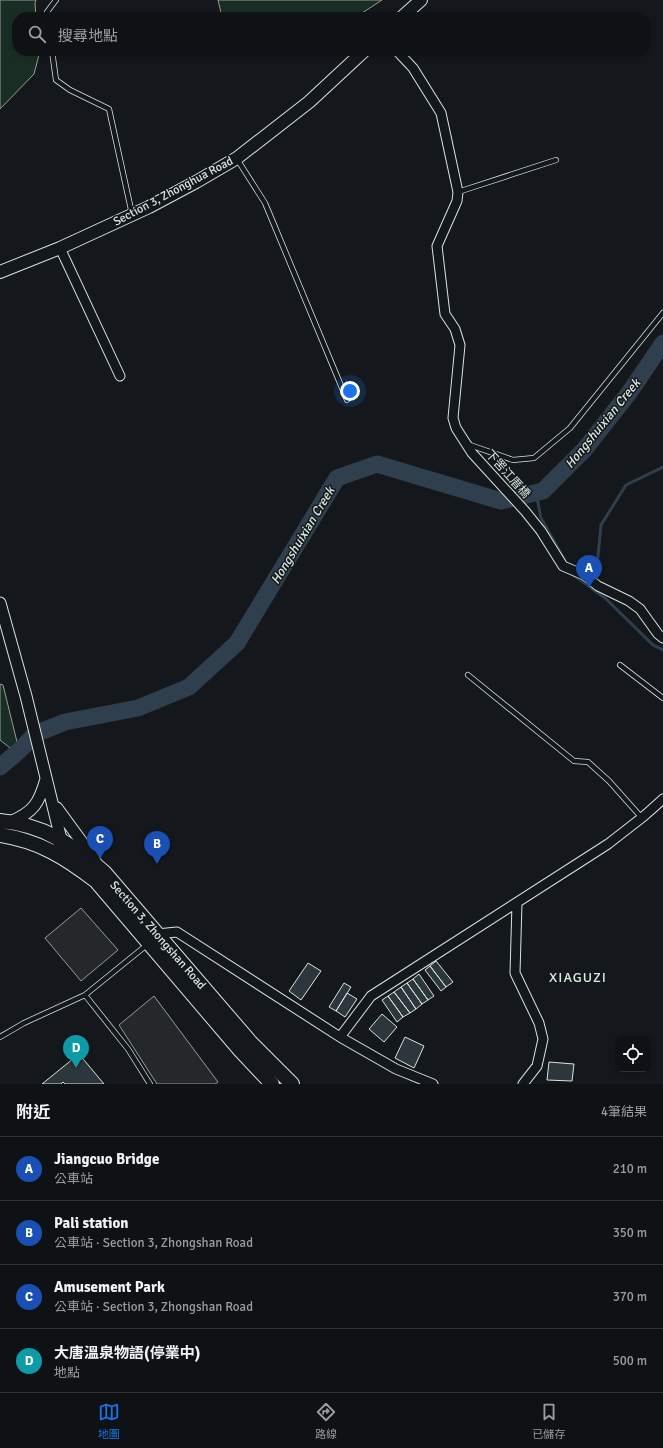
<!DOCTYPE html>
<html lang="zh-TW">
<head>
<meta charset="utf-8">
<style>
  body { margin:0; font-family:Signika,"Noto Sans TC",sans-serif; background:#1d2022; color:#f1f3f6 }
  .controls { position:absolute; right:12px; bottom:12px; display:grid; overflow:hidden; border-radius:8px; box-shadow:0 2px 6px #0003 }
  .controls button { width:36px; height:36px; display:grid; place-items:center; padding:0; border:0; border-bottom:1px solid #2f3234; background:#0f1215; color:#f1f3f6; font:20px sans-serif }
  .you { position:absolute; left:350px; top:391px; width:14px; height:14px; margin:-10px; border:3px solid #fff; border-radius:50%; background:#1a73e8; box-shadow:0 0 0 6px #1a73e833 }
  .badge { display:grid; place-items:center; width:26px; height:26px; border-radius:50%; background:#1a73e8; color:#fff; font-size:13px; font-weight:700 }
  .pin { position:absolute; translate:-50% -33px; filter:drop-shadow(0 1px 2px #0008) }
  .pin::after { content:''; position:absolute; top:21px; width:14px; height:12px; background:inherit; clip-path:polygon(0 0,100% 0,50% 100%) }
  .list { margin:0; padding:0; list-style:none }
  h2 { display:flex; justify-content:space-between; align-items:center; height:52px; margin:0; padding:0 16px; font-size:17px }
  h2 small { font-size:13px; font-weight:400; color:#9b9ea0 }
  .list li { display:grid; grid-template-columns:26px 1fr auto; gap:12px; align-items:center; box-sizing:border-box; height:64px; padding:0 16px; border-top:1px solid #2f3234 }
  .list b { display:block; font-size:15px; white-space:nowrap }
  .list p { margin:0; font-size:13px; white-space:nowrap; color:#9b9ea0 }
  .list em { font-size:13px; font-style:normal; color:#9b9ea0 }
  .icon { flex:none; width:22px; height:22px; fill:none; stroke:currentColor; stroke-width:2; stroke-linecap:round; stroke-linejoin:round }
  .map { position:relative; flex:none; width:663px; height:1084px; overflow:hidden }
  .search { position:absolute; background:#0f1215; box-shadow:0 2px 6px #0003; left:12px; right:12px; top:12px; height:44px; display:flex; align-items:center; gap:10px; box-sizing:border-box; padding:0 14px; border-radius:16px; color:#9b9ea0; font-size:15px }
  .sheet { height:308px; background:#0f1215 }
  nav { display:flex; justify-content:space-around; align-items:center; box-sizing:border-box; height:56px; border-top:1px solid #2f3234; background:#0f1215; font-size:11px; color:#9b9ea0 }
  nav a { display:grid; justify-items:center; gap:2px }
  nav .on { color:#1a73e8 }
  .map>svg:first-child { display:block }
</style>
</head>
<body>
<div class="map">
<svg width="663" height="1084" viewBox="0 0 663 1084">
  <rect width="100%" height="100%" fill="#14181c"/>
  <!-- green -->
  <path fill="#1a2d24" stroke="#939e99" d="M0 0H36L35 3 36 17H17V51H40L34 74 0 109Z
    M218 0H382L356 17H222Z
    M0 684 3 685 18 746 14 751 0 740Z"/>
  <!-- parking -->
  <path fill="#24282b" stroke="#939e99" d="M81 908 118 950 81 981 45 938Z
    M154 996 218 1082 215 1084H157L119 1025Z"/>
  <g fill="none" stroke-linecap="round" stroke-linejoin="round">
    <!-- stream -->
    <path stroke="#2f3f4d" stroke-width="3" d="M536 493 541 518 564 559
      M594 571 597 566 601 525 626 485 663 467
      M573 575 605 598 653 645 663 650"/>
    <!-- river -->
    <path stroke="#2f3f4d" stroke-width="17" d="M0 767 20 750 35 734 65 722 138 708 189 687 237 643 337 478 377 464 501 501 543 491 584 450 629 393 663 343"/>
  </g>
  <!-- building -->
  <path fill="#2c363c" stroke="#d8e6dc" d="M436 961 453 982 446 987 430 966Z
    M308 963 321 971 301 1000 289 991Z
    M430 966 446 987 441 991 425 970Z
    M419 974 434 996 428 1000 413 979Z
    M413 979 428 1000 422 1004 407 983Z
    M344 983 351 987 336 1011 329 1007Z
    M407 983 422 1004 416 1009 401 987Z
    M401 987 416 1009 410 1013 394 992Z
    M394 992 410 1013 403 1017 388 996Z
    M347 993 357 999 345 1017 336 1011Z
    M388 996 403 1017 397 1022 382 1000Z
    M382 1014 397 1027 384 1042 369 1029Z
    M405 1037 424 1046 414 1068 395 1058Z
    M79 1054 104 1084H65L63 1082 61 1084H42Z
    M549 1062 574 1064 572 1081 547 1080Z"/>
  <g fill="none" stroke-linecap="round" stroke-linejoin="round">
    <!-- service casing -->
    <g stroke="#d8e6dc" stroke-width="6">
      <path id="service" d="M47 17V12L56 0
        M52 51 56 80 70 90 109 109 132 214
        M237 159 265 203 347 400
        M458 192 556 160
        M467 444 513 460 534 458 570 428 663 313
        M620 665 663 698
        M468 675 574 761 588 762 609 781 642 818
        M85 995 128 1049 150 1084
        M0 1037 24 1023 85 995 148 944"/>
    </g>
    <!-- minor casing -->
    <g stroke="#d8e6dc" stroke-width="11">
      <path id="minor" d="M397 51 413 68 441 113 458 192 457 201 437 246 445 314 455 329 460 345 453 418 456 428 472 453 525 511 541 531 563 566 584 575 598 586 629 601 640 609 658 634 663 638
        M60 248 120 376
        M517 903 515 973 539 1023 543 1039 537 1066 523 1084
        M156 936 157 934 177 932 340 1037 371 996 608 844 644 816 663 799
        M340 1037 396 1069 433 1084"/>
    </g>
    <!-- tertiary casing -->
    <g stroke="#d8e6dc" stroke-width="13">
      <path id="tertiary" d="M0 603 26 696 61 839 59 846
        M57 808 95 860
        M10 822C34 812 39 803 46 779"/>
    </g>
    <!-- secondary casing -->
    <g stroke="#d8e6dc" stroke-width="14">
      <path id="secondary" d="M402 17 421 0
        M0 272 60 248 149 207 196 182 237 158 309 102 364 51"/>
    </g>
    <!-- primary casing -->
    <g stroke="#d8e6dc" stroke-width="16">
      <path id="primary" d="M0 821C43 824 72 845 104 872L251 1043 292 1084
        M0 835C39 841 65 857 96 881L240 1050 272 1084"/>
    </g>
    <!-- service -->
    <use href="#service" stroke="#14181c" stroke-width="4.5"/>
    <!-- minor -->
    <use href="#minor" stroke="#14181c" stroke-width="9"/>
    <!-- tertiary -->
    <use href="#tertiary" stroke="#14181c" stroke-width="11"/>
    <!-- secondary -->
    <use href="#secondary" stroke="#14181c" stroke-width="12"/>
    <!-- primary -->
    <use href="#primary" stroke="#14181c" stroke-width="14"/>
  </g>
  <g text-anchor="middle" stroke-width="3" stroke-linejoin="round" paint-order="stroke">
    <!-- street labels -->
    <g font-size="12" fill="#d8e6dc" stroke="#14181c">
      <text transform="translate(173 191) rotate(-28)" y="4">Section 3, Zhonghua Road</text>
      <text transform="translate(508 474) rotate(48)" y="4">下罟江厝橋</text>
      <text transform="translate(158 935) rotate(49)" y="4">Section 3, Zhongshan Road</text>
    </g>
    <!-- water labels -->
    <g font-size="13" font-style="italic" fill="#d8e6dc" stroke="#14181c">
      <text transform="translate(602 423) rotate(-51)" y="5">Hongshuixian Creek</text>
      <text transform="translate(302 535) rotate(-59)" y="5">Hongshuixian Creek</text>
    </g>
    <!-- quarter labels -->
    <g font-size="14" letter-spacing="1" fill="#d8e6dc" stroke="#14181c">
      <text x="578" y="982">XIAGUZI</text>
    </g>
  </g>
</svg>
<div class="controls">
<button><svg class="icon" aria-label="locate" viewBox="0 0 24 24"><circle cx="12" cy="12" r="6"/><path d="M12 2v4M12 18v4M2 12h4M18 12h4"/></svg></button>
</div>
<div class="you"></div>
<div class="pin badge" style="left:589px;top:588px;background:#1a4fb4">A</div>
<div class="pin badge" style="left:157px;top:864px;background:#1a4fb4">B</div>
<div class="pin badge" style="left:100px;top:859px;background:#1a4fb4">C</div>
<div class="pin badge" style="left:76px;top:1068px;background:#0f9aa8">D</div>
<div class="search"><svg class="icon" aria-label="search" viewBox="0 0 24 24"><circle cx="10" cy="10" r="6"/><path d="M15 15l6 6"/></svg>搜尋地點</div>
</div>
<section class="sheet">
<h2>附近<small>4筆結果</small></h2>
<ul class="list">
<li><span class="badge" style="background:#1a4fb4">A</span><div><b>Jiangcuo Bridge</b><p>公車站</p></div><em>210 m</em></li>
<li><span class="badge" style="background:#1a4fb4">B</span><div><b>Pali station</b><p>公車站 · Section 3, Zhongshan Road</p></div><em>350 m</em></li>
<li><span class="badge" style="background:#1a4fb4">C</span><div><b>Amusement Park</b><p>公車站 · Section 3, Zhongshan Road</p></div><em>370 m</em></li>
<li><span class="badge" style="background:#0f9aa8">D</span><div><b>大唐溫泉物語(停業中)</b><p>地點</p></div><em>500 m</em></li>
</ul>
</section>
<nav>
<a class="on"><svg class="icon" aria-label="map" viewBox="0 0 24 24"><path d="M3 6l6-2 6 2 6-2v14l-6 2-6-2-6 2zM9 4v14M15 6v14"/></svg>地圖</a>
<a><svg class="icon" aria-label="directions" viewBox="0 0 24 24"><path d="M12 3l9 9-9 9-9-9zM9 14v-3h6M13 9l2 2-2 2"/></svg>路線</a>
<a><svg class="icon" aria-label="saved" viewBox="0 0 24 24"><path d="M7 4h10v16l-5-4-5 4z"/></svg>已儲存</a>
</nav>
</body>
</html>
